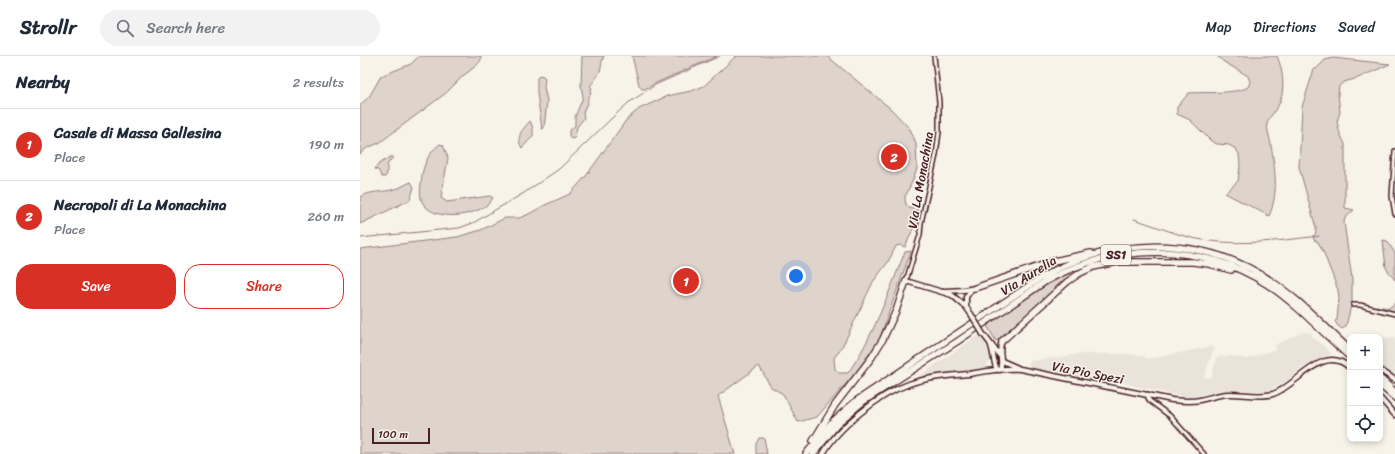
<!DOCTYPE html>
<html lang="en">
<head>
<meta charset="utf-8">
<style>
  body { margin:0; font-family:Sriracha,sans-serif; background:#f2f2f3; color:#1f2937 }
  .controls { position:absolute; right:12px; bottom:12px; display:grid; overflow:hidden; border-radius:8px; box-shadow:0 2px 6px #0003 }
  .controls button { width:36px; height:36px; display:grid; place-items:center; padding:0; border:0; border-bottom:1px solid #e0e1e3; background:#fff; color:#1f2937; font:20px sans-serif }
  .scale { position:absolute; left:12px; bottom:10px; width:58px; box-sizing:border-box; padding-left:4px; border:2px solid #4a1f2b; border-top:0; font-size:11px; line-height:14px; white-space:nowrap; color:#4a1f2b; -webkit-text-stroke:3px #f7f3e8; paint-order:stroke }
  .you { position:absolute; left:436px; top:220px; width:14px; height:14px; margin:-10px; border:3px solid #fff; border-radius:50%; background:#1a73e8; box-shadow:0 0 0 6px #1a73e833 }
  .badge { display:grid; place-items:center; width:26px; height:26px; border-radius:50%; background:#d93025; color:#fff; font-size:13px; font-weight:700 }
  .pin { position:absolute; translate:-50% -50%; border:2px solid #fff; box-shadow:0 1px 4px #0006 }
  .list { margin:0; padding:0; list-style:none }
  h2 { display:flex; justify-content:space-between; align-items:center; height:52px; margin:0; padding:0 16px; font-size:17px }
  h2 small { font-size:13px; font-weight:400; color:#747a83 }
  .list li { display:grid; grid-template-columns:26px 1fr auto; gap:12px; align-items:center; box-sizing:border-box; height:72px; padding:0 16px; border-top:1px solid #e0e1e3 }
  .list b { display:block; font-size:15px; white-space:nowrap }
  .list p { margin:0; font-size:13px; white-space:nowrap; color:#747a83 }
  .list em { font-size:13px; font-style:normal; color:#747a83 }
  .actions { display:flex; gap:8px; padding:12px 16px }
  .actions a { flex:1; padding:9px 0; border:1px solid #d93025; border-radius:16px; text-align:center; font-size:14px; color:#d93025 }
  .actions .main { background:#d93025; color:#fff }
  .icon { flex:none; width:22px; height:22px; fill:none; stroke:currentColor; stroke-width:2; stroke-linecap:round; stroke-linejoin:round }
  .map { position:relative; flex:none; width:1035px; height:398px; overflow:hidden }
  header { display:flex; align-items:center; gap:24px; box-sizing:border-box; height:56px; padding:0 20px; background:#fff; border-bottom:1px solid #e0e1e3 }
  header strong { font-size:19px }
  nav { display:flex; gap:22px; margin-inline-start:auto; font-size:14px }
  .search { width:280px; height:36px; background:#f2f2f3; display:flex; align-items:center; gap:10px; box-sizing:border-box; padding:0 14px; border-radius:22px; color:#747a83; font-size:15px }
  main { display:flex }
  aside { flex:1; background:#fff }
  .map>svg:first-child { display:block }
</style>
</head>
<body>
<header>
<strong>Strollr</strong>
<div class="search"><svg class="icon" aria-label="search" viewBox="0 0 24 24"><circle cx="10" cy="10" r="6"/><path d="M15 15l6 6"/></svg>Search here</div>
<nav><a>Map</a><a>Directions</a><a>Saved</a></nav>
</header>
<main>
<aside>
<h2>Nearby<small>2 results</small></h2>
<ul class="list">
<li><span class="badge">1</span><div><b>Casale di Massa Gallesina</b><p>Place</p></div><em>190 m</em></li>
<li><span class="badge">2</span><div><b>Necropoli di La Monachina</b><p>Place</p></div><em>260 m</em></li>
</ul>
<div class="actions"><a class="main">Save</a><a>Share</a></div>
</aside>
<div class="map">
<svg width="1035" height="398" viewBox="0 0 1035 398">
  <rect width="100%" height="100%" fill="#f7f3e8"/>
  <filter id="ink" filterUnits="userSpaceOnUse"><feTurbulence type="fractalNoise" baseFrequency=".025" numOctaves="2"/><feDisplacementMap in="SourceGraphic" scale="8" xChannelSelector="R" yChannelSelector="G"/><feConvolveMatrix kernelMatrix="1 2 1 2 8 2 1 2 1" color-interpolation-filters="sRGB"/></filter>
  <g filter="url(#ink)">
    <!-- built -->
    <path fill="#eae3da" d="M942 276 953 277 951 280 957 284 972 298 942 312 924 327 908 335 867 334 827 342 763 327 716 321 669 312V305L722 298H767L785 300V302H795L852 290 856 294 853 295 844 321 851 322 857 301 871 300 887 303 916 293 915 289Z
      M620 278 630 294 631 299V303L625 312 561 321 559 320Z
      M1018 280 1035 283V322L1020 312V281H1017Z"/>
    <!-- green -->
    <path fill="#ded4cc" stroke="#947a7c" d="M59 0H121V4L117 9 103 20 86 37 19 87 7 92 0 98V49L9 41 21 20 51 8Z
      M222 0H244C241 5 242 12 239 17 237 22 234 25 230 30L232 32 230 35 231 38C228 41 227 44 228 48L226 49 223 57 224 62 217 71 215 81 213 83 210 82 209 79V75L215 70V61L223 41 221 30Z
      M272 0H357L296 27 285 33H282L279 29Z
      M376 0H467L531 53 550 73 556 87 557 113 552 126 545 141C545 151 549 153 558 154L554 171 545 191 540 189 536 190 528 206 513 226 485 285 480 294 474 302 475 313 479 317H488C514 280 528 237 545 196L551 195 519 284 497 315 457 361 438 366 423 338 411 331 399 310 358 340 375 398H0V193L97 181 121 174 145 162H159L167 159 185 149 210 138 226 120 267 63 279 53 307 40 331 35 344 30Z
      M857 0H917C923 14 925 32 920 46 917 53 910 60 907 67 907 75 910 81 911 89 915 112 919 138 909 160L865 137 878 125 880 110 879 98 876 93 869 89 857 88 851 85 830 64 817 58V51L829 37C844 36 877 38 888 31L890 26 888 20 864 6Z
      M973 2 1030 8 998 22 984 26 979 30 978 38 980 56 977 66 980 78 985 88V152L994 154 985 162 984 166 992 223V246L986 270 982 273 977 269 975 265 977 264 979 243 978 234 963 195 958 186 954 184 953 180 956 177V172L939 111 942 51 954 13H956L965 4Z
      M180 19 183 20 185 22 184 31 187 45 184 72 182 73 177 37V22Z
      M170 65 173 72V80L162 92C155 80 163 73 170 65Z
      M80 88 83 89 88 102 81 142 87 146 130 140 133 142C123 160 78 167 64 149 58 141 61 129 62 119 64 107 70 95 80 88Z
      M30 101H33L27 109V118L25 121H22L18 114 15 113C18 107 25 105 30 101Z
      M51 126 54 131 50 144 0 168V141C13 134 22 137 35 133 41 132 45 128 51 126Z
      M1023 184 1027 185 1035 197V224L1026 212Z
      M708 217 710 218V221L638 284 636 285 627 270 629 268 685 230Z
      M1035 247V256L1018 252 1016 250 1029 252Z
      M399 382H404L407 398H396V388Z"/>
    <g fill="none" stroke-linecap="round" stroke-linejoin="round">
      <!-- stream -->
      <path stroke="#8e7275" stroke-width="1" d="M774 163C793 169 812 177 832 182 874 191 917 185 959 180
        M0 182 99 172 113 167 164 137 199 113 253 61 268 47 282 38 295 29 360 0"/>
      <!-- minor casing -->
      <g stroke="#4a1f2b" stroke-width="6">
        <path id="minor" d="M1035 95 1032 140 1035 158
          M546 225 560 179 561 167 576 99 579 76V46L574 0
          M993 249H1000L1035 258
          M788 338V342L790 345 810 360 844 398"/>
      </g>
      <!-- tertiary casing -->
      <g stroke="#4a1f2b" stroke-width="7">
        <path id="tertiary" d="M546 225 592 239 606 251 611 258
          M585 235 604 234 615 232
          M606 251V241L611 234
          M623 278 640 300
          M630 287C634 297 633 305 637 314
          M642 305 658 312
          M640 314C644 303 637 296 642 285
          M1020 314 1035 324
          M1020 342 1035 359
          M463 398C478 371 520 338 549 328 568 321 589 320 609 318 626 315 643 312 660 313L812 344C821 345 831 346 840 344 849 342 857 339 867 338 882 337 898 342 913 338 936 331 963 286 990 312"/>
      </g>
      <!-- trunk casing -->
      <g stroke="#4a1f2b" stroke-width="8">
        <path id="trunk" d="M615 232 694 205 731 197
          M642 285 707 226 720 217 733 211 757 206H833L849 208 871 214
          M1020 322 1035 336
          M1020 329 1035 342
          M453 385 475 349 512 301 523 283 536 255 546 225
          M446 398 472 366 496 345 682 221C749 182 835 179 902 219 935 239 962 268 990 294
          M453 398 479 366 504 345 598 285 686 225C754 187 841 185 908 229 938 249 963 277 990 301"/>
      </g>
      <!-- minor -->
      <use href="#minor" stroke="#f7f3e8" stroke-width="3"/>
      <!-- tertiary -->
      <use href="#tertiary" stroke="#f7f3e8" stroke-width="4"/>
      <!-- trunk -->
      <use href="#trunk" stroke="#f7f3e8" stroke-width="5.5"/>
      <!-- tertiary-bridge casing -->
      <g stroke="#4a1f2b" stroke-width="7" stroke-linecap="butt">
        <path id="tertiary-bridge" d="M611 258 623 278"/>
      </g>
      <!-- tertiary-bridge -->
      <use href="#tertiary-bridge" stroke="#f7f3e8" stroke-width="4"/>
    </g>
  </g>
  <g text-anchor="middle" stroke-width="3" stroke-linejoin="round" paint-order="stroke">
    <!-- shield labels -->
    <rect fill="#f7f3e8" stroke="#7e5f64" stroke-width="1" x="741" y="189" width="30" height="20" rx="3"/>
    <g font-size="12" font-weight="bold" fill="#4a1f2b">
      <text x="756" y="203">SS1</text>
    </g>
    <!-- street labels -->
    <g font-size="13" fill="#4a1f2b" stroke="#f7f3e8">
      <text transform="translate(560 124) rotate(-80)" y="5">Via La Monachina</text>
      <text transform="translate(668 219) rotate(-32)" y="5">Via Aurelia</text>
      <text transform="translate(728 316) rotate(11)" y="5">Via Pio Spezi</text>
    </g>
  </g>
</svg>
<div class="controls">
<button>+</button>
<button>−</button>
<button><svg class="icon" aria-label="locate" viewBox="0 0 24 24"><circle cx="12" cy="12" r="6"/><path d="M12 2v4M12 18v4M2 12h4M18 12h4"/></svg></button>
</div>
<div class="scale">100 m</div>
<div class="you"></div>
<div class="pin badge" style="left:326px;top:225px">1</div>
<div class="pin badge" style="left:534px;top:101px">2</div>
</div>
</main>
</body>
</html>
